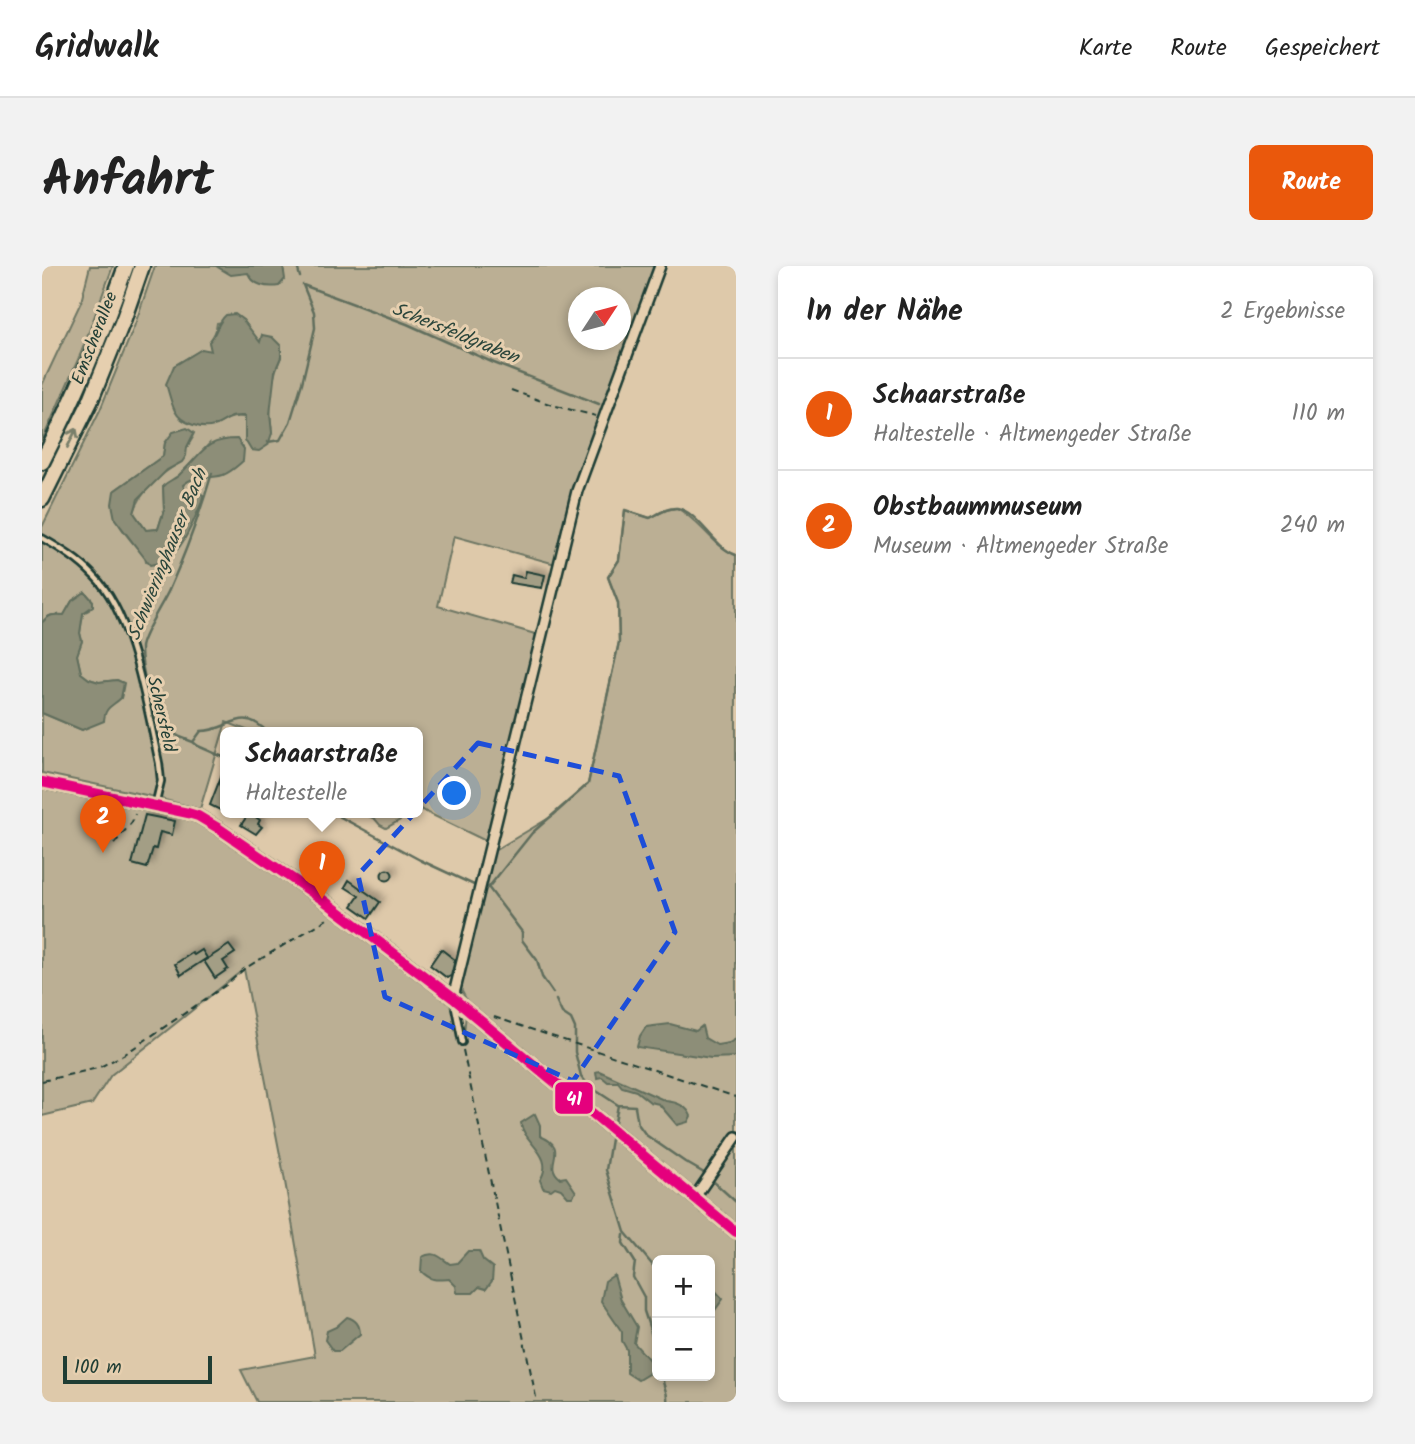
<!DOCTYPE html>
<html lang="de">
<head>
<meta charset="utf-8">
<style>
  body { margin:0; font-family:Kalam,sans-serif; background:#f2f2f2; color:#222 }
  .controls { position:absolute; right:21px; bottom:21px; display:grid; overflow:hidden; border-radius:10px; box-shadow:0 4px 10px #0003 }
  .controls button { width:63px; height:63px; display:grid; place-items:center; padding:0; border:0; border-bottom:2px solid #e0e0e0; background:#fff; color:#222; font:35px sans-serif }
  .compass { position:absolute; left:526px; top:21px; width:63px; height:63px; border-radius:50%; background:#fff; box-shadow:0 4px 10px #0003; rotate:54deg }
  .scale { position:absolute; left:21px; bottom:18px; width:149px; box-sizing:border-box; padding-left:7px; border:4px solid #1f3d34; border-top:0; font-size:19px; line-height:24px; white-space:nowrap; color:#1f3d34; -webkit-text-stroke:5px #e6cfaf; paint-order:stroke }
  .you { position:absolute; left:413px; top:528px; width:24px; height:24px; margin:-18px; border:5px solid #fff; border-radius:50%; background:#1a73e8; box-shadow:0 0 0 10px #1a73e833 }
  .badge { display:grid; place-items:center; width:46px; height:46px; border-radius:50%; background:#ea580c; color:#fff; font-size:23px; font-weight:700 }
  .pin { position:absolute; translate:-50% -58px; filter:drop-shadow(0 2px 4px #0008) }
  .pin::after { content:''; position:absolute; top:37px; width:24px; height:21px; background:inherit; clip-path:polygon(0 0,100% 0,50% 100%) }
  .popup { position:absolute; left:178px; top:461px; width:203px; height:91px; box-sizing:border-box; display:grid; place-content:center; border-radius:10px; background:#fff; filter:drop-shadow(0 2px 5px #0005); font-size:23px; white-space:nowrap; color:#767676 }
  .popup b { font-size:26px; color:#222 }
  .popup::after { content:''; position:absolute; left:50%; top:100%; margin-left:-14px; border:14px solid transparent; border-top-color:#fff }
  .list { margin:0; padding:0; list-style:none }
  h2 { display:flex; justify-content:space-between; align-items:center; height:91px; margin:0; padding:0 28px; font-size:30px }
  h2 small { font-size:23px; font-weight:400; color:#767676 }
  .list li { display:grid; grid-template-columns:46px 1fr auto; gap:21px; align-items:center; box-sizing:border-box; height:112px; padding:0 28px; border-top:2px solid #e0e0e0 }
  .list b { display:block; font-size:26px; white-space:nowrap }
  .list p { margin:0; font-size:23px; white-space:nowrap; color:#767676 }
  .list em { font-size:23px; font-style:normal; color:#767676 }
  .map { position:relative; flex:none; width:694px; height:1136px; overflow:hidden; border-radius:10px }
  header { display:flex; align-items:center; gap:42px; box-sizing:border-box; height:98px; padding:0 35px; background:#fff; border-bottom:2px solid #e0e0e0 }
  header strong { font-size:33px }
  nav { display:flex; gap:38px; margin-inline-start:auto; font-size:24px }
  .intro { display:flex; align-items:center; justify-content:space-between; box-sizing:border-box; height:168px; padding:0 42px }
  h1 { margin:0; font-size:49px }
  .button { padding:18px 32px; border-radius:10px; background:#ea580c; color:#fff; font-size:24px; font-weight:700 }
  main { display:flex; gap:42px; padding:0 42px }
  aside { flex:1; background:#fff; border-radius:10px; box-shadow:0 4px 10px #0003 }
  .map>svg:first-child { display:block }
</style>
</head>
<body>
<header>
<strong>Gridwalk</strong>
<nav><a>Karte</a><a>Route</a><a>Gespeichert</a></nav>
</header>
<div class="intro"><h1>Anfahrt</h1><a class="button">Route</a></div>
<main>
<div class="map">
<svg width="694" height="1136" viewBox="0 0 694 1136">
  <defs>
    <filter id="shadow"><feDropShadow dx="4.5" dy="-4.5" stdDeviation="3.5" flood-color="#0004"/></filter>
  </defs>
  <rect width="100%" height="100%" fill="#dec9aa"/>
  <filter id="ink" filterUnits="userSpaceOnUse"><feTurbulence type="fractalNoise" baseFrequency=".0143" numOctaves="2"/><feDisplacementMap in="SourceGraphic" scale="14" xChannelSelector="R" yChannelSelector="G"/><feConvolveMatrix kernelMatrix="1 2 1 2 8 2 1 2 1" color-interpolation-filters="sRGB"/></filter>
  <g filter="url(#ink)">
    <!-- green -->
    <path fill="#bbaf94" stroke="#6d7664" stroke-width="2" fill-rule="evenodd" d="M48 0H71L39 87 0 175V119L39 36Z
      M113 0H618L535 225 517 299 412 270 396 340 500 370 450 578 376 542V467H212L184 456 158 543 104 529 0 507V447L40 464 67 439 79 432 81 417 75 414 57 416 47 413 39 407 35 389 40 375 38 367 41 347 47 344 51 335 43 326 30 335 22 349C12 348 6 348 0 357V261L58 144 92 61ZM536 32H578V74H536ZM201 54 218 77 220 69 239 91C228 114 227 143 230 167 209 154 199 142 175 159L132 100 159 84 170 85 167 76 173 69 175 57ZM150 173 145 181 139 196C119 207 98 225 92 247L104 264 116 263 122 244 121 220 137 210 167 178 160 210 149 212 141 219 144 227H147L126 291 118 297 104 296 103 291C85 269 66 255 73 224L121 190 123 177Z
      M635 242C658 254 670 280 694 289V1136H215L199 1104 273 1090 241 904 202 703 69 809 50 838 0 850V516L156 550 411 732 421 780 425 735 415 716 447 588 512 549 546 518 577 376 576 337 566 311 577 294 583 244 608 252 624 244ZM615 994H668V1110H615Z
      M320 547H355L358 554 344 562 338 559 333 553Z"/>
    <!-- water -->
    <path fill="#8d8e78" stroke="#616e5d" stroke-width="2" d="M174 0H241L243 13 237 20C224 22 211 19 206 7L189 9Z
      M193 48 201 54 218 76 220 69 230 71 239 80V91L233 105 228 148 230 167 226 179 217 185 209 184 203 174V150C184 149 188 154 172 160 159 164 139 157 133 145 129 137 127 127 124 118L132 100 160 83 169 85 167 76C175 67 175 57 184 49Z
      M145 162 152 167 145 181 144 190 140 196 125 204 96 233 92 247 104 264 116 263 122 244 121 220C127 214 134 213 139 207 160 188 162 173 195 173L202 183 201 195C195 200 189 206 181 209 166 214 154 207 141 219L144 227 154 224 161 229 160 236C148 262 139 294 108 299L73 253 70 238 72 225 121 190 123 177 131 166Z
      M43 326 51 335V340L41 347 38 367 40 375 35 389 39 407 47 413 57 416 75 414 82 417 79 432C70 441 63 440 62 455L40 464 0 447V357C7 348 12 348 22 349L30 335Z
      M628 758 654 765 660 760 663 772 675 779 687 777 694 773V791L669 792 595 781 598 770 604 761Z
      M557 805 624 835C634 836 645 840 649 850L646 856 635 859 617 838 608 836 594 825 580 821 576 816H566L560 811 555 812 554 806Z
      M493 848 498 859V870C530 883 499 897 518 912L524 911 534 926 530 931H526L519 923 513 921 509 924 501 922 498 914C514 889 481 877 479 857Z
      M426 985H437L441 994 451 1002 450 1015 444 1023 437 1021 431 1027H415L414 1020 407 1013C394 1014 389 1015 379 1005L380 991C392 984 398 991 408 998L415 997Z
      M572 1009 579 1034 595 1061 592 1077 608 1095 615 1088V1098L606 1108 596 1114 585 1107V1084L580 1075V1066L559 1035 563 1015Z
      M668 1019 681 1033 668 1051Z
      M305 1051C313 1053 318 1059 318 1068L298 1085H291L283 1074 285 1065 294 1061Z"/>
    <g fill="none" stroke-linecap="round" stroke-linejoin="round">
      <!-- stream -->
      <path stroke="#616e5d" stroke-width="2.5" d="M255 0 258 11
        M261 19 365 58 452 97 557 138
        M226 176 238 174 248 156 260 117 273 62 272 46 261 19
        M170 207C158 247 144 286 127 324 121 337 99 371 99 382 99 407 109 433 114 457L138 471 151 476 159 465C188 465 200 438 226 467
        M151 476 156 480 181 491
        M291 547 378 594 432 619
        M446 621 480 666V674L495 694 500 711 511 727
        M446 622 490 567 546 518 577 376 576 337 566 311 577 294 583 244 608 252C616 248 626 241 635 242 657 246 671 281 694 289
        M514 734 520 747 529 753 533 762V786L539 810 547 820 576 839 593 840 596 858 604 869 643 896 662 907
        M573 856 576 839
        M569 873 564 904 583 966 613 1002 615 1013
        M672 916 694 936
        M582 969 581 977 593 996 591 1011 602 1031V1045L615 1085
        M621 1110C619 1119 627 1126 625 1136"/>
    </g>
    <!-- building -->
    <path fill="#a39e85" stroke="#1f3d34" stroke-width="2" filter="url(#shadow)" d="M484 305 503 309 500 322 468 317 470 309 482 312Z
      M183 500 184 542 182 546 168 539Z
      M207 547 218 554 216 558 220 561 214 568 199 559Z
      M103 549 133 555 130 569 118 566 114 583 111 582 105 602 90 598Z
      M339.5 609a5.5 5.5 0 1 1 11 0a5.5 5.5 0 1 1-11 0Z
      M307 614 338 636 327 652 310 640 317 630 303 621Z
      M187 679 193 687 181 695 186 703 173 712 162 695Z
      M399 683 413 694 409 710 405 712 388 699Z
      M160 684 165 692 139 709 133 698 150 687 152 689Z"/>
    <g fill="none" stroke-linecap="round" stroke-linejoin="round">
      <!-- service casing -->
      <g stroke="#1f3d34" stroke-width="10">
        <path id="service" d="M0 272C19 283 37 294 52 310 91 348 105 443 117 497L119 515 113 540
          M412 736 420 776"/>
      </g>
      <!-- minor casing -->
      <g stroke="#1f3d34" stroke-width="14">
        <path id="minor" d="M411 732 535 225 618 0
          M653 931 694 871"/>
      </g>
      <!-- tertiary casing -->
      <g stroke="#1f3d34" stroke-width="16">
        <path id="tertiary" d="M0 516 146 547 156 550 176 562 280 633 411 732 694 966"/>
      </g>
      <!-- primary casing -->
      <g stroke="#1f3d34" stroke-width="19">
        <path id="primary" d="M0 196C33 132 60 68 84 0
          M0 233 48 136 82 52 100 0"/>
      </g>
      <!-- path -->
      <path stroke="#1f3d34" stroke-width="2" stroke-dasharray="7 5" stroke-linecap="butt" d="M469 124 510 139 554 150
        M72 578 90 556 93 548
        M452 751 694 831
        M421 784 495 1136
        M0 815 56 802 83 788 184 719 202 703 287 652"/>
      <!-- service -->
      <use href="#service" stroke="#e6cfaf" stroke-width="4.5"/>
      <!-- minor -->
      <use href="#minor" stroke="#e6cfaf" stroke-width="9"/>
      <!-- tertiary -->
      <use href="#tertiary" stroke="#e6cfaf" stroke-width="10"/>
      <!-- primary -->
      <use href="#primary" stroke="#e6cfaf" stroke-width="14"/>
      <!-- bus-1 casing -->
      <g stroke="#e6cfaf" stroke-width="16">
        <path id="bus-1" d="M0 516 146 547 156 550 176 562 280 633 411 732 694 966"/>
      </g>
      <!-- bus-1 -->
      <use href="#bus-1" stroke="#e5007d" stroke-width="10"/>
    </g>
    <!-- one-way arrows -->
    <defs><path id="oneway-shaft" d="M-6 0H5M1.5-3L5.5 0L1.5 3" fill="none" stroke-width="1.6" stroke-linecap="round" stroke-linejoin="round" transform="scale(1.75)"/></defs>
    <use stroke="#797f6b" href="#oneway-shaft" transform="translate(30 172) rotate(-64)"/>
  </g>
  <!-- marked area -->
  <path fill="none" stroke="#1d4ed8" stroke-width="5" stroke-dasharray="14 9" stroke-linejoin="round" d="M436 477 577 510 633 666 531 815 343 731 316 609Z"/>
  <g text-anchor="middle" stroke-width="6" stroke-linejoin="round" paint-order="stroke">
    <!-- street labels -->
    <g font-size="18" fill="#1f3d34" stroke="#e6cfaf">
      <text transform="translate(52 72) rotate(-69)" y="6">Emscherallee</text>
      <text transform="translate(120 448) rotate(77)" y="6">Schersfeld</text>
    </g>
    <!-- water labels -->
    <g font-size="19" font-style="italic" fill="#2a453b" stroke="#e6cfaf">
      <text transform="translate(414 66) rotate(22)" y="7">Schersfeldgraben</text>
      <text transform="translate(124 288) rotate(-68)" y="7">Schwieringhauser Bach</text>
    </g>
  </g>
  <rect stroke="#e6cfaf" stroke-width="2.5" x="512" y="815" width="40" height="34" rx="7" fill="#e5007d"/>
  <g font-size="19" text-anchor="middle" font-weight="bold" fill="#fff">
    <text x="532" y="839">41</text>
  </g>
</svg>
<div class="controls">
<button>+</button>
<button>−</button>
</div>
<svg class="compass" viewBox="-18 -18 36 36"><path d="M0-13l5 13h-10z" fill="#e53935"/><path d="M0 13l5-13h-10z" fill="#767676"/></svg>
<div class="scale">100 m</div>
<div class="you"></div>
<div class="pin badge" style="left:280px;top:633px">1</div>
<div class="popup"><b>Schaarstraße</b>Haltestelle</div>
<div class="pin badge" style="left:61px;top:587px">2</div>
</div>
<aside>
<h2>In der Nähe<small>2 Ergebnisse</small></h2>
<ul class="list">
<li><span class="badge">1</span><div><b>Schaarstraße</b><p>Haltestelle · Altmengeder Straße</p></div><em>110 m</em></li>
<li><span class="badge">2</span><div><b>Obstbaummuseum</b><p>Museum · Altmengeder Straße</p></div><em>240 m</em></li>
</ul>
</aside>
</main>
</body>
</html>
